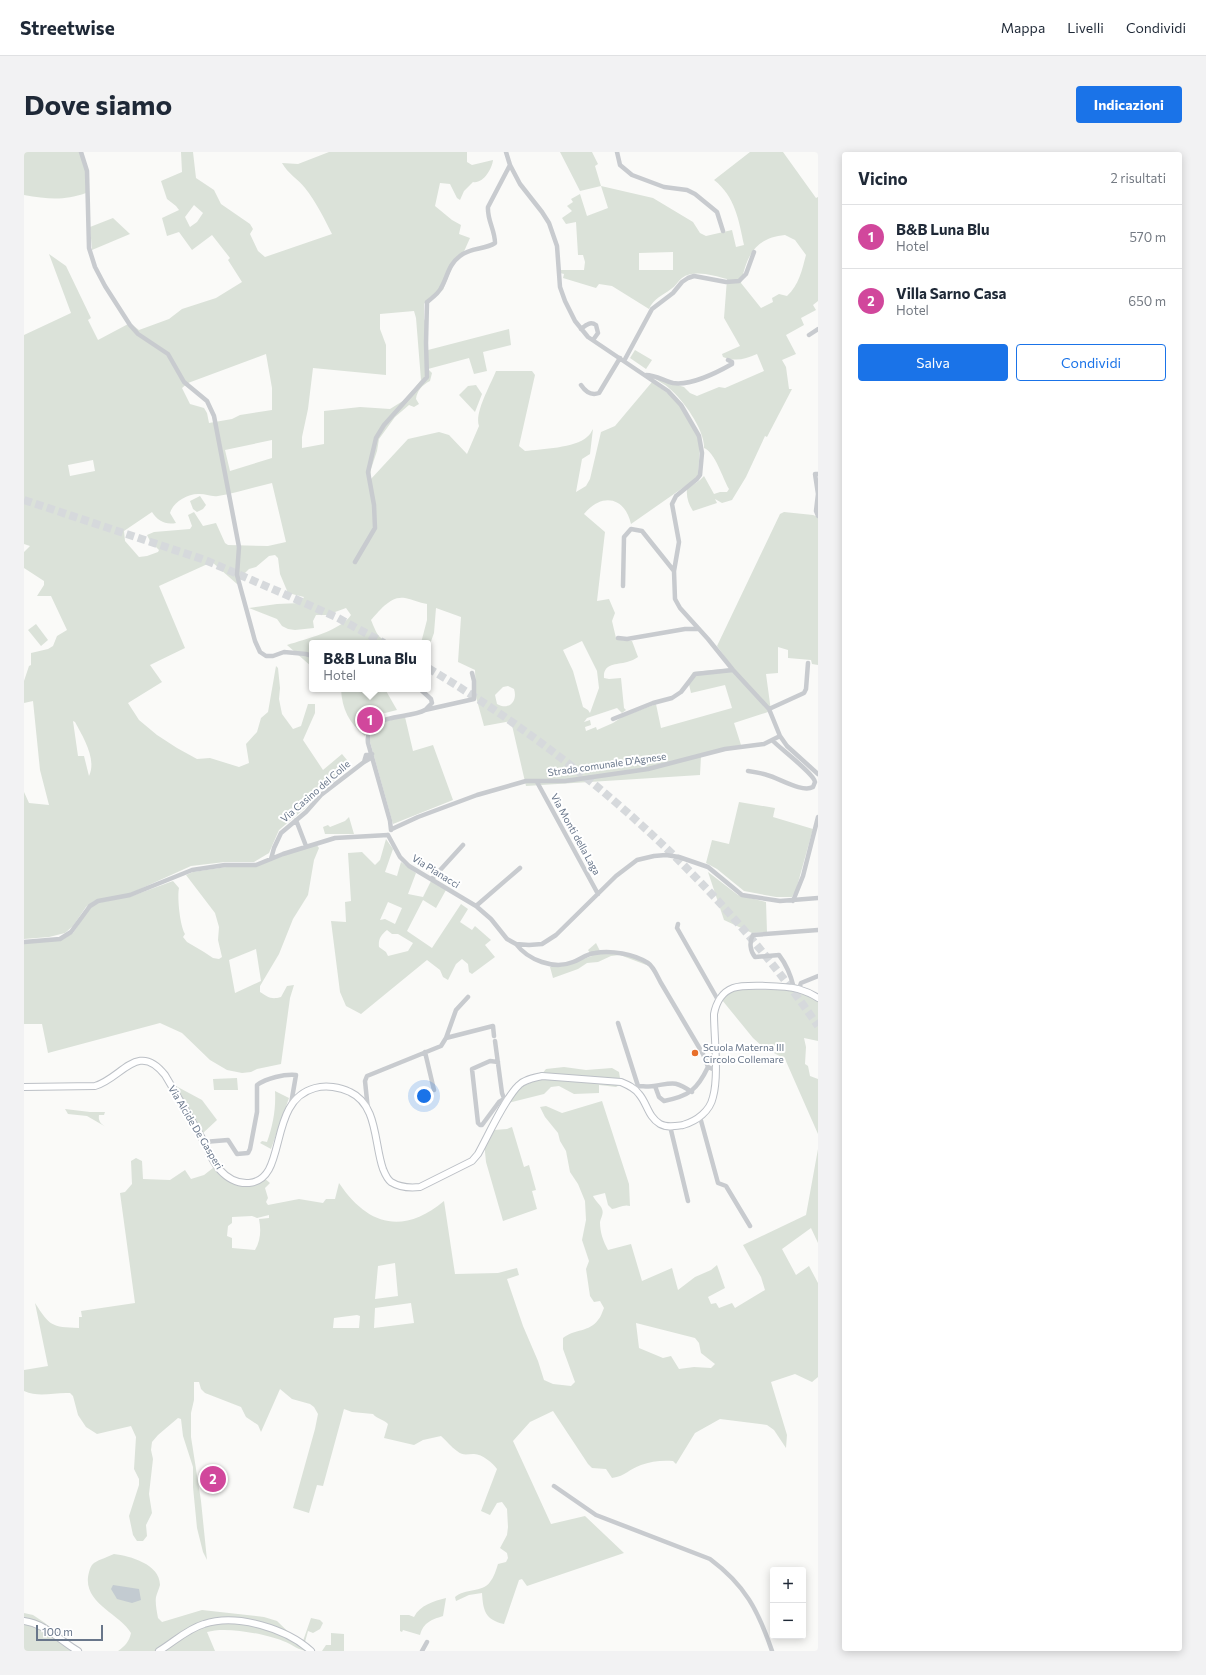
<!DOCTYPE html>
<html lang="it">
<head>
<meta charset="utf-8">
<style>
  body { margin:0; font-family:Commissioner,sans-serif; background:#f2f2f3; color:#1f2937 }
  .controls { position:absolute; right:12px; bottom:12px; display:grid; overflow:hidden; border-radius:4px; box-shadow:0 2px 10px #0003 }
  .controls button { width:36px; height:36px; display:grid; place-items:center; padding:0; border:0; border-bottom:1px solid #e0e1e3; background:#fff; color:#1f2937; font:20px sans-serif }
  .scale { position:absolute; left:12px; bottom:10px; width:67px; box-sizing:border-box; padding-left:4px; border:2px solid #68768a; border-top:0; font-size:11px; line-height:14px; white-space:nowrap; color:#68768a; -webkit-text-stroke:3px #fff; paint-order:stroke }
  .you { position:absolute; left:400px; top:944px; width:14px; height:14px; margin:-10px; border:3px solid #fff; border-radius:50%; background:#1a73e8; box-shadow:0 0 0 6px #1a73e833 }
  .badge { display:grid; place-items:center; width:26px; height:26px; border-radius:50%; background:#1a73e8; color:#fff; font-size:13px; font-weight:700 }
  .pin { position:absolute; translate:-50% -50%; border:2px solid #fff; box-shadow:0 1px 4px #0006 }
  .popup { position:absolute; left:285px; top:488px; width:122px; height:52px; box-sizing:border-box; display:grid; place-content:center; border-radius:4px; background:#fff; filter:drop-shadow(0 1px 3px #0005); font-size:13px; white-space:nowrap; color:#747a83 }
  .popup b { font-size:15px; color:#1f2937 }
  .popup::after { content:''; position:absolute; left:50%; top:100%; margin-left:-8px; border:8px solid transparent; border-top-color:#fff }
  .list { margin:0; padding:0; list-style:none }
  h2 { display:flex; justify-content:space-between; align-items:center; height:52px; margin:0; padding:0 16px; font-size:17px }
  h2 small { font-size:13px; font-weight:400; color:#747a83 }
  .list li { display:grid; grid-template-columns:26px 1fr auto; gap:12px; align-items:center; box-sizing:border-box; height:64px; padding:0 16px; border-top:1px solid #e0e1e3 }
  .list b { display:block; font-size:15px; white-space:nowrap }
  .list p { margin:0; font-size:13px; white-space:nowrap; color:#747a83 }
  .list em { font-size:13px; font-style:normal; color:#747a83 }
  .actions { display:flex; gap:8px; padding:12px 16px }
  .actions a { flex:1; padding:9px 0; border:1px solid #1a73e8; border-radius:4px; text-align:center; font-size:14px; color:#1a73e8 }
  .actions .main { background:#1a73e8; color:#fff }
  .map { position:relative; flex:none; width:794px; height:1499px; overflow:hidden; border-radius:4px }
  header { display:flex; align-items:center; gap:24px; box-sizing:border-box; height:56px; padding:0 20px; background:#fff; border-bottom:1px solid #e0e1e3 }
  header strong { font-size:19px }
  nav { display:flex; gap:22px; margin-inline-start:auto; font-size:14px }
  .intro { display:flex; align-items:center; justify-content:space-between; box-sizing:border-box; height:96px; padding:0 24px }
  h1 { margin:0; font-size:28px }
  .button { padding:10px 18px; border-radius:4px; background:#1a73e8; color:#fff; font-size:14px; font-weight:700 }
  main { display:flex; gap:24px; padding:0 24px }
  aside { flex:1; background:#fff; border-radius:4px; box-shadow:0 2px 10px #0003 }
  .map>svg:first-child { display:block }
</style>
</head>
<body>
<header>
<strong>Streetwise</strong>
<nav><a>Mappa</a><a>Livelli</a><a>Condividi</a></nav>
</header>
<div class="intro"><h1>Dove siamo</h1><a class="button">Indicazioni</a></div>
<main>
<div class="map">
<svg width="794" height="1499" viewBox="0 0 794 1499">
  <rect width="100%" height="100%" fill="#fafaf8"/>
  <!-- green -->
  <path fill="#dbe2d9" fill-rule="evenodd" d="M0 0H56L62 19V41C39 49 24 47 0 43Z
    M157 0H169L172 26 190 38 197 52 226 72 229 77 226 82 234 99 241 105 308 82C300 66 292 50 281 36 274 27 264 22 258 11L274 12 305 0H443V10L448 13 469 8C468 17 459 32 449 30L440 39 436 48 433 46 426 32 416 31 411 54 428 68 437 73 435 82 446 86 438 104 429 113 419 138 406 145 400 152V167L404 174V198L485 177 487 193 459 200 463 219 450 222 445 206 404 217 408 221 406 229C398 233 393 239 392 247L395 252 390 255 385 253 371 265 355 287 353 299 347 317 346 328 384 287 415 280 425 283 443 302 455 274C450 261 467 232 472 219H508L511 223 495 294 501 299C518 297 551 296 563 285 566 283 567 280 569 277L566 302 558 307 552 340 562 334 566 327 577 280 591 274 628 230 646 243 656 254 673 283 676 295 674 323 670 328 607 372C601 345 578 340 560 362L581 380 573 449 585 447 591 461 588 469 592 486 601 489H608L614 505C611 507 607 509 603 510 592 513 579 511 580 526L585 527 597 526 600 556 602 558 598 561 593 556 563 566 560 570 566 568 567 573 561 575 562 579 572 575 573 578 589 571 598 565 632 552 637 576 708 556 701 533 667 541 664 528 669 520 709 516 693 494 756 362 760 360 789 363 794 365V513L788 512 787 508 764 506V498L754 495V521L742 522 747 559 710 571 717 593 677 604 676 623 502 634 487 569 460 574 452 545 451 518 434 510 437 465 412 456 410 481 405 495 404 491H397L403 468V452C395 451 388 447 381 446 367 443 355 459 347 468 353 482 354 488 370 491H288V515L263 493C282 487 316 479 327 463L322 456 303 463H292L289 469 290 476 271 478 264 477 258 474 253 467 225 456 253 452 276 451 280 445 264 441 256 422 254 406 251 403 245 404 232 415 225 417 217 425 213 432 188 410 135 434 161 496 126 513 138 530 104 551 115 568 133 583 153 596 173 607 186 606 215 615 225 611 222 592 233 580 237 566 244 560 252 514 254 516 256 536 255 547 258 562 269 577 277 574 284 552H291V561L279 588 299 618 318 602 328 614 295 641 280 657 255 678 245 701 230 710H201L167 714 105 742 70 749 62 755 49 774 41 781 25 785 0 787V640L5 651 25 653 16 618 9 549 0 551V529L5 514 7 513V501L24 497 29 494 33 484 43 478 27 444H13L20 433V429L0 416V400L6 394 0 392V183L47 161 25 102 42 114 67 166 64 168 74 188 106 171 115 178 145 167 158 157 192 146 218 130 204 108 206 106 188 83 168 98 155 80 143 84 138 66 155 58 152 54 143 47 137 29 158 20ZM170 53 179 61 173 70 166 75 161 65ZM390 159 392 166 397 228 382 247 366 257 336 255 300 259V292L278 296V285L284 257 289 216 362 223V193L356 177V162ZM242 202 248 236V258L216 263 208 267 185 271 183 261 180 256 166 252 158 236 164 231ZM248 288V306L206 319 201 298ZM69 308 71 319 46 324 44 313ZM248 331 262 390 244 394 204 393 201 391 192 371 179 374 170 360 164 363 168 374 166 377 130 380 123 383 126 389 135 398 134 400 123 404 115 405 101 389 100 379 128 360C134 369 141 373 152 371L146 361C149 350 164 341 176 342 182 342 187 345 194 344 212 341 230 335 248 331ZM558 489 573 519 575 536 566 561 564 558 559 555 549 519 539 498ZM484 534 490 537C494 549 485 559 473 552L471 543 479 535ZM49 569 51 570C59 585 73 607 65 624L60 604H54Z
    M536 0H568L574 12 571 14 577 34 629 46 669 70 676 81 682 84 708 78 712 95 720 93C715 69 711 44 690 28L726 0H759L792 46 794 45V149L789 153 792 158 777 166 780 173 762 183 772 202 758 208 762 215 765 237H768L743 285 741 284 722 325 708 348 698 351 691 347 693 351 669 359C665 353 662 345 663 337L676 328 680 324 690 342 696 340H703L705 337C699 327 691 300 680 296 681 278 659 248 646 237 641 232 634 229 628 225L660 235 666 241 673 244 695 235 701 236 740 219 733 202C721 207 712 210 699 205L698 202 716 194 700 166 703 127C690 124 670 117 658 126 654 129 652 134 647 137 638 144 630 146 625 157L588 134 575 132 572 136 539 126 540 122 536 121V118H560L561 110 559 103H554L552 70 542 72 538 66 548 59 543 54 549 50 547 47 556 42 563 64 584 56 577 34 556 39ZM761 83 771 88 782 103C778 118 775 133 763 144L755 142 748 146 749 150 737 156 717 131C723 103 731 86 761 83ZM649 100V118H615V101Z
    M89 66 106 82 68 98 66 75Z
    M611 198 628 208 622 217 606 206Z
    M452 233 458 242 451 260 435 243 444 234Z
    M176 344 182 353 179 357 173 360 169 357 166 349Z
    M12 472 24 488 17 494 4 478Z
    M317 537H361L373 558 361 561 353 559 355 567 344 577 341 584C325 571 318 557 317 537Z
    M381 565 389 599 409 593 429 648 369 672 346 590C345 571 366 568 381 565Z
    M715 650 751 656 749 665 789 677 772 738 768 745H752L720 739 693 717 682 711 688 688 705 692Z
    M325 665 330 682H301L299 675 304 673 306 675 321 669Z
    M362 687 369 697 361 720 373 724 377 710 392 721 384 742 399 745 407 729 422 738 412 756 399 748 383 779 408 796 437 752 444 757 436 770 448 778 451 774 467 788 461 793 471 805 448 822 445 820 444 812 438 807 432 812 424 828 419 825 416 818 403 808 337 862 322 854 316 840 307 769 322 770 321 750 327 749 324 701 338 700 351 713 356 708ZM364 750 378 756 371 772 361 767 356 768ZM363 778 368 782H374L389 791 384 799 364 804 362 800 355 795C354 787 357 783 363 778Z
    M292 692 295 696 290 708 284 743 269 767 255 802 236 834V840C244 845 247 848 257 845L263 834 270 833 266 846 257 912 233 917 227 920 218 921 203 918 186 908 158 881 136 871 24 901 18 872H0V791L38 788 49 781 66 756 73 751 108 744 149 729 155 736C153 745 156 774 161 782L159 785 163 790 180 800 189 806 195 807 198 805 194 788 195 775 191 761 162 723 169 720 202 715 226 714ZM232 797 237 829 211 841 205 808Z
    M684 720 714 743 742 750 743 780 728 781 700 768Z
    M572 791 576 799 614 805 625 814 596 803 587 804 574 810 563 811 554 817 529 826 526 815 539 814 568 804 564 798Z
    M716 837 769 838 778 840 794 849V889L780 886 782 895 781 912 784 914 786 924 794 927V982L761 907 739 895 729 886 698 848 706 840Z
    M540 915 562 918 588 916 595 920 597 932 592 935 575 933V941L550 942 535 934 527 935 520 942 484 951 497 935 513 928 522 917Z
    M213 926 214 938H190L189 927Z
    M150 933 178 948 193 968 178 982Z
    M251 939 265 946 247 997 236 991 238 989 243 990C249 973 252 957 251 939Z
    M578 949 605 1032 606 1054C600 1052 594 1056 588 1057L584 1053 581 1041 569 1044C571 1049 577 1053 578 1057 580 1062 577 1065 576 1070 576 1080 579 1089 584 1098L607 1092 618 1129 648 1116 654 1138 671 1125 687 1118 693 1113 701 1136 684 1145 687 1152 692 1151 695 1156 708 1151 711 1156 741 1138 737 1125 719 1093 782 1063 794 997V1091L787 1076 758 1097 772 1123 785 1114 794 1131V1225L788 1230 771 1222 747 1230 763 1283 762 1296 750 1278 743 1273 696 1267 671 1281 652 1312 649 1309C639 1308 627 1309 617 1313 605 1317 602 1324 588 1326L582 1317 568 1316 564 1312 529 1259 506 1270 489 1289 527 1372 561 1364 600 1401 503 1434 498 1427 495 1428 480 1472C461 1468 459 1458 458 1441L445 1443 432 1449 431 1445C441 1436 458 1441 466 1430 470 1425 472 1418 474 1412L482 1410 484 1406 483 1401 476 1396 483 1383 484 1375 483 1357 478 1350 473 1351 466 1363 457 1359 473 1317C469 1311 457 1301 449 1302 443 1302 439 1304 433 1299 427 1295 423 1289 417 1284L399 1288 390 1293 360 1286 364 1272C359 1267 353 1267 349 1262L328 1260 320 1257 299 1334 293 1333 285 1361 269 1356 291 1277 294 1262 290 1255 286 1252 268 1247 256 1237 237 1280 234 1273 222 1265 217 1255 181 1241 177 1237 175 1230H170V1248L167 1261V1285L177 1349 183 1408 179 1400 173 1376 169 1335V1315L159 1284 157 1267 154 1266 134 1283 128 1290 127 1298 129 1307 125 1342 128 1361 122 1373 123 1384 119 1389H113L109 1383 105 1364 115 1333V1327L110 1317 112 1285 107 1274 73 1282 62 1275 54 1263 49 1244 46 1241C30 1240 16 1246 0 1239V1218L24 1214 11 1151C26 1174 27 1175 55 1176V1165H58L57 1159 111 1151 96 1041 101 1040 108 1032 107 1009 112 1006 118 1009 119 1027 146 1028 161 1018 167 1027 180 1023 189 1016 196 1023 214 1033 240 1026 246 1031 241 1036 244 1046 242 1050 244 1053 275 1047 299 1051 302 1047H311L315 1031C344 1074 379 1083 420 1049L431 1122 474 1121 493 1116 495 1123 483 1127 499 1174 514 1209 520 1228 529 1232 547 1234 551 1230 539 1197V1186C550 1177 566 1180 574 1168 577 1165 578 1160 580 1156L576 1149 570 1150 566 1144 562 1117 565 1109 558 1088 562 1068 561 1049 554 1032 546 1020 542 999 536 989 534 981 521 965 516 955 522 954 538 961ZM245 1063V1066L235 1067C237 1077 237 1088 231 1098L208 1096V1086L203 1084 204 1074 208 1071V1065L228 1064 233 1066ZM371 1111 374 1144 351 1147 354 1114ZM387 1151 390 1171 350 1176 351 1156ZM333 1163 336 1164 335 1176H309L310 1166ZM612 1171 671 1186 675 1191 677 1201 691 1212 687 1216 670 1215 655 1217 647 1204 639 1206 615 1196Z
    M41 957 66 960H81L80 963H75C74 969 77 972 82 975L63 964 44 962Z
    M488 975 500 1015 505 1013 512 1038 508 1039 513 1057 479 1069 462 1010 461 1000V992L470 978 483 977Z
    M90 1402C106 1404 136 1412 136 1433 135 1437 133 1441 132 1445 131 1451 133 1460 134 1466L138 1470 178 1458 240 1465 253 1469 284 1499C275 1499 268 1492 259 1489 241 1482 202 1474 183 1480L191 1499H94C101 1494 105 1490 107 1481 96 1462 61 1452 64 1425 65 1420 66 1414 70 1411 76 1407 84 1405 90 1402Z
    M422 1446 419 1464C407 1468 400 1470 396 1483L379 1478 378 1480 376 1479V1463H385L390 1465C396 1453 410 1449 422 1446Z
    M0 1461 9 1463 21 1471 25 1475 28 1485 50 1499H0Z
    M287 1466 296 1468 299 1471 296 1477 289 1481 284 1479 281 1490 279 1489Z
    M307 1481 320 1482V1499H298L302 1493H307Z"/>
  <!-- water -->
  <path fill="#c3cbd1" d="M89 1433 115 1437 117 1448 108 1451 93 1447 87 1437Z"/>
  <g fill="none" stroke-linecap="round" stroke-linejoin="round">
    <!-- highway-tunnel -->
    <path stroke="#d6d9dc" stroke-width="8" stroke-dasharray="8 4" stroke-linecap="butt" d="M0 348 181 408 258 441 314 466 360 491
      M404 516C556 606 694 728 794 874"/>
    <!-- secondary casing -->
    <g stroke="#bcc0c6" stroke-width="8">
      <path id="secondary" d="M0 935 71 934C97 927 114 888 141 923 154 945 167 967 179 988 184 998 188 1009 195 1017 203 1026 213 1032 225 1031 265 1028 242 949 291 936 302 933 316 935 326 940 354 953 350 992 359 1017 361 1022 363 1027 367 1030 375 1035 387 1036 396 1035L448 1009 454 1002C464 984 481 946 495 933 501 927 510 926 518 924L597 930C604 933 611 936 615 942 623 951 624 965 636 972 643 976 652 974 659 973 673 969 686 959 689 945 695 924 690 884 690 862 692 851 698 840 709 836 720 832 763 834 774 837 781 839 788 842 794 846
        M0 1469C22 1472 35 1488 54 1499
        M135 1499C150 1490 163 1477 180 1472 213 1461 263 1477 287 1499"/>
    </g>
    <!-- street -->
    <path stroke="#c8cbcf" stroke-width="4.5" d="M57 0 63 19 65 96 71 115 81 134 106 173 114 182 144 202 160 230 183 249 190 264 215 395 213 423 231 489 236 500 242 504H249L260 500 282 502 288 504
      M482 0 486 13 496 32 518 60 525 71 533 94 536 135 541 149 551 169 564 185 644 239 657 253 675 284 678 301 676 323 673 327 652 344 648 352 655 390 650 419 651 447 656 456 684 487 709 518 745 557 756 584 763 594 794 622
      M593 0 596 13 608 23 640 35 663 38 671 42 693 60 699 79
      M557 177C562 173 566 169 572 173L574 181 569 188
      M785 183 794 177
      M600 209 628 157 649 141 658 130 664 126 670 124 702 130 715 129 722 122 730 100
      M622 223C632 223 640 229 649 231 666 234 694 220 708 212V210L704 208
      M557 233C561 239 567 244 575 241L596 206
      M794 322H791L794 342
      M794 342 792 359 794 364
      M331 410 351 376 350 353 344 320 352 286 360 273 403 225 402 191 403 150C408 146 415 141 417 136 424 124 424 113 436 104 447 95 460 98 471 91 471 78 463 68 464 55L486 13
      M599 434 600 385 607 377 618 379 650 419
      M594 486 603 487 661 477H675
      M745 557 780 541 782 537 784 511
      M401 558 450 547V529L448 521
      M589 567 629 551 648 546 657 540 671 522 709 518
      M340 610 342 603 348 602
      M724 619C731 620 737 621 743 623 755 626 778 641 789 635L791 630C790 622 757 597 749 589
      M513 630 574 742
      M272 668 282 694
      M368 677 394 665 453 643 502 629H541L624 617 701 597 740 592 756 584
      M367 678 366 669 344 591C340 560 384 568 401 558 403 557 406 553 408 551L407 547 396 537
      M364 683 376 705 385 714 452 754 467 767 483 787 492 792 505 793 518 792 532 783 592 724 613 708 630 704 642 703 655 705 684 715 718 743 756 749 794 746
      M247 707 250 696 257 681 282 660 297 643 340 610 345 607 348 602
      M408 727 439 693
      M769 749 779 724 794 665
      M452 754 496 716
      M654 772 653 776 694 848
      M0 790 36 787 47 780 66 754 74 749 106 743 168 718 201 713H232L259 702 311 686 364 683
      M492 792C504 808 530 818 549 810 557 807 562 802 571 801 587 798 610 802 624 811 630 815 634 826 637 831 651 855 665 878 679 902L684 915 691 918
      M770 836C767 824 762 812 755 803L731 805C726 799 725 790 729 783L794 778
      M775 837 777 831 794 824
      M594 871 614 934
      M422 886 432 858 444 845
      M471 889 478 941 481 949
      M401 900 410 938
      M474 910 466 909 448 917 454 971 456 973H458L475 950 480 947
      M631 934 635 945 640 949C665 944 673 938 684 915
      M612 936 614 934C619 934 625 935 630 934 649 931 650 928 668 940
      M344 958 341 929 343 924 417 894 422 886 469 874 470 884
      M676 965 694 1031 702 1034 726 1074
      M646 974 664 1049
      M180 990 204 988 213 1002 224 1001 226 997 233 960V933C243 926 260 922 272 923L267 952
      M530 1334 572 1363 686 1407C721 1433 734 1458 748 1499
      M398 1499 403 1490"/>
    <!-- secondary -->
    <use href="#secondary" stroke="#fff" stroke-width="6"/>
  </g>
  <!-- markers -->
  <circle fill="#e86f2a" stroke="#fff" stroke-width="1.5" cx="671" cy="901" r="4"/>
  <g text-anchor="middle" stroke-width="4" stroke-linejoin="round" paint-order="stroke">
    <!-- street labels -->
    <g font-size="10" fill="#68768a" stroke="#fff">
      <text transform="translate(583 612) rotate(-8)" y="4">Strada comunale D'Agnese</text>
      <text transform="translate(291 639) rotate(-41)" y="4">Via Casino del Colle</text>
      <text transform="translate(552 682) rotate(61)" y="4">Via Monti della Laga</text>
      <text transform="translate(412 719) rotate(32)" y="4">Via Pianacci</text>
      <text transform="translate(172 975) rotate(59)" y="4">Via Alcide De Gasperi</text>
    </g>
    <!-- poi labels -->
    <g font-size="10" fill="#68768a" stroke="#fff" text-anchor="start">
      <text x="679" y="899">Scuola Materna III<tspan x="679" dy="12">Circolo Collemare</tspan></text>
    </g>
  </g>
</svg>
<div class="controls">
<button>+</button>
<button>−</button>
</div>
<div class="scale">100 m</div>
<div class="you"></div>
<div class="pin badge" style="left:346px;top:568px;background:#d1479c">1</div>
<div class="popup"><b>B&amp;B Luna Blu</b>Hotel</div>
<div class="pin badge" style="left:189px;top:1327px;background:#d1479c">2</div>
</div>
<aside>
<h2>Vicino<small>2 risultati</small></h2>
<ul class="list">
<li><span class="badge" style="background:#d1479c">1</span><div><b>B&amp;B Luna Blu</b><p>Hotel</p></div><em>570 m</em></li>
<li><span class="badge" style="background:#d1479c">2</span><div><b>Villa Sarno Casa</b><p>Hotel</p></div><em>650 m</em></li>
</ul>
<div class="actions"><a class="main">Salva</a><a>Condividi</a></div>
</aside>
</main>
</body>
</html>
